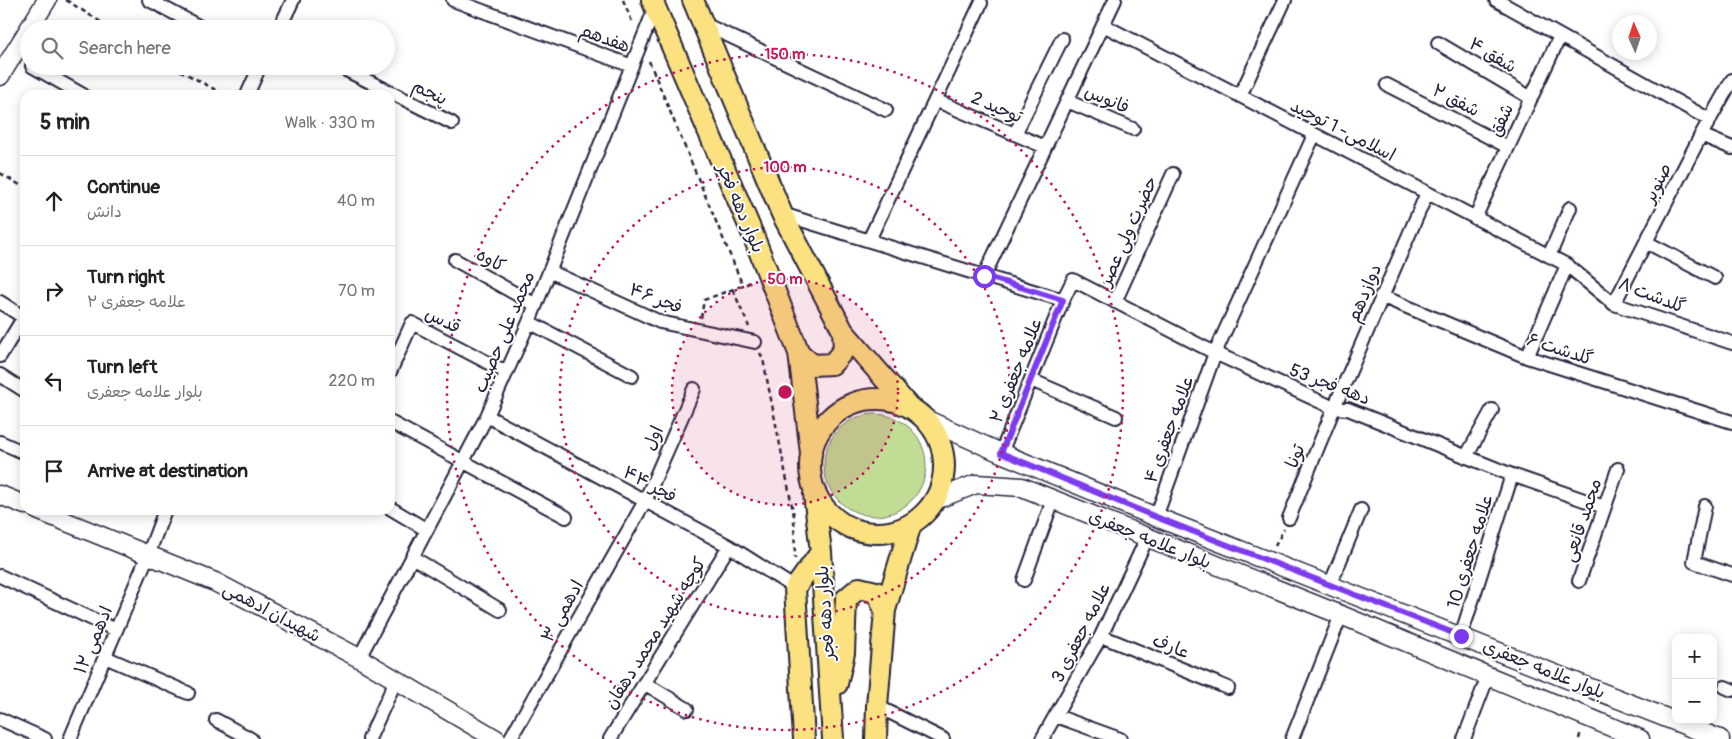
<!DOCTYPE html>
<html lang="en">
<head>
<meta charset="utf-8">
<style>
  body { margin:0; font-family:Pangolin,"Playpen Sans Arabic",sans-serif; background:#f2f2f2; color:#222 }
  .controls { position:absolute; right:15px; bottom:15px; display:grid; overflow:hidden; border-radius:10px; box-shadow:0 2px 12px #0003 }
  .controls button { width:45px; height:45px; display:grid; place-items:center; padding:0; border:0; border-bottom:1px solid #e0e0e0; background:#fff; color:#222; font:25px sans-serif }
  .compass { position:absolute; left:1612px; top:15px; width:45px; height:45px; border-radius:50%; background:#fff; box-shadow:0 2px 12px #0003; rotate:357deg }
  .stop { position:absolute; width:15px; height:15px; margin:-11px; border:4px solid #7c3aed; border-radius:50%; background:#fff }
  .stop.end { background:#7c3aed; border-color:#fff; box-shadow:0 1px 5px #0008 }
  .list { margin:0; padding:0; list-style:none }
  h2 { display:flex; justify-content:space-between; align-items:center; height:65px; margin:0; padding:0 20px; font-size:21px }
  h2 small { font-size:16px; font-weight:400; color:#767676 }
  .list li { display:grid; grid-template-columns:32px 1fr auto; gap:15px; align-items:center; box-sizing:border-box; height:90px; padding:0 20px; border-top:1px solid #e0e0e0 }
  .list b { display:block; font-size:19px; white-space:nowrap }
  .list p { margin:0; font-size:16px; white-space:nowrap; color:#767676 }
  .list em { font-size:16px; font-style:normal; color:#767676 }
  .icon { flex:none; width:28px; height:28px; fill:none; stroke:currentColor; stroke-width:2; stroke-linecap:round; stroke-linejoin:round }
  .map { position:relative; flex:none; width:1732px; height:739px; overflow:hidden }
  .search { position:absolute; background:#fff; box-shadow:0 2px 12px #0003; left:20px; top:20px; width:375px; height:55px; display:flex; align-items:center; gap:12px; box-sizing:border-box; padding:0 18px; border-radius:28px; color:#767676; font-size:19px }
  .panel { position:absolute; background:#fff; box-shadow:0 2px 12px #0003; left:20px; top:90px; width:375px; height:425px; border-radius:15px }
  .map>svg:first-child { display:block }
</style>
</head>
<body>
<div class="map">
<svg width="1732" height="739" viewBox="0 0 1732 739">
  <rect width="100%" height="100%" fill="#fff"/>
  <filter id="ink" filterUnits="userSpaceOnUse"><feTurbulence type="fractalNoise" baseFrequency=".02" numOctaves="2"/><feDisplacementMap in="SourceGraphic" scale="10" xChannelSelector="R" yChannelSelector="G"/><feConvolveMatrix kernelMatrix="1 2 1 2 8 2 1 2 1" color-interpolation-filters="sRGB"/></filter>
  <g filter="url(#ink)">
    <!-- green -->
    <path fill="#c1dd95" stroke="#728068" d="M824 465a51 51 0 1 1 102 0a51 51 0 1 1-102 0Z"/>
    <g fill="none" stroke-linecap="round" stroke-linejoin="round">
      <!-- street casing -->
      <g stroke="#22223b" stroke-width="16">
        <path id="street" d="M149 0 204 29
          M453 0 632 66
          M1496 0 1710 120
          M702 23 886 110
          M1103 25 1567 265 1614 304 1732 343
          M279 29 293 0
          M1438 43 1531 98
          M32 66 83 95
          M338 66 452 123
          M1387 85 1508 147
          M247 95 260 66
          M1240 96 1285 0
          M935 100 1045 147
          M1067 101 1133 129
          M1015 134 1062 39
          M1701 135 1732 148
          M782 214 984 276 1115 0
          M1475 218 1560 36
          M869 240 981 3
          M1646 242 1715 278
          M1549 256 1570 208
          M455 260 536 305
          M549 271 660 322 755 342
          M984 276 1063 300
          M1381 296 1527 357 1732 422
          M0 302 23 317
          M1115 302 1173 174
          M1614 304 1701 135 1732 80
          M529 322 632 376
          M0 356 25 315
          M1527 357 1567 265
          M390 372 412 323 506 372
          M0 375 25 391
          M1031 380 1116 417
          M487 416 729 546 795 588
          M390 422 566 517
          M0 442 25 453
          M1001 453 1063 300 1073 280 1215 353 1334 408 1348 409 1512 475 1604 507
          M1466 457 1492 410
          M1705 506 1694 562 1732 575
          M390 508 427 530
          M1156 517 1215 353 1314 135
          M1289 518 1334 408 1427 193
          M412 557 500 610
          M0 576 116 630
          M1024 580 1053 500
          M1579 581 1618 469
          M1330 585 1361 510
          M1101 636 1228 688
          M1461 636 1512 475
          M105 657 188 693
          M359 658 487 416 529 322 655 8
          M644 683 687 709
          M1725 687 1732 690
          M877 706 943 739
          M1056 716 1120 739
          M0 719 45 739
          M216 720 251 739
          M70 739 148 555 165 510
          M369 739 396 680
          M510 739 645 501 694 389
          M610 739 729 546
          M1042 739 1101 636 1147 538
          M1292 739 1341 615
          M1464 739 1488 676"/>
      </g>
      <!-- secondary casing -->
      <g stroke="#22223b" stroke-width="21">
        <path id="secondary" d="M29 29 47 0
          M0 76 29 29
          M923 418 1001 453 1156 517 1720 739
          M0 495 25 505
          M935 500 976 484 1022 487 1341 615 1640 739
          M37 510 215 582 359 658 496 739"/>
      </g>
      <!-- primary casing -->
      <g stroke="#22223b" stroke-width="24">
        <path id="primary" d="M652 0 753 235 799 353 811 453
          M693 0 782 214 843 331 909 407
          M799 353 813 365 832 364 844 350 843 331
          M810 466a67 67 0 1 1 134 0a67 67 0 1 1-134 0Z
          M814 494 821 552 833 739
          M837 684 844 653 846 599 859 588 876 592 885 610
          M804 739 795 588 821 552
          M876 739 877 706 885 610 911 524"/>
      </g>
      <!-- path -->
      <path stroke="#22223b" stroke-width="2.5" stroke-dasharray="5 4" stroke-linecap="butt" d="M66 0 112 29
        M623 0 633 24
        M649 61 743 286
        M172 66 225 95
        M0 173 25 188
        M733 290 749 327
        M701 318 704 300 752 282
        M760 353 763 359 794 516 795 559
        M1275 546 1284 529
        M1579 739 1581 731"/>
      <!-- street -->
      <use href="#street" stroke="#fff" stroke-width="12"/>
      <!-- secondary -->
      <use href="#secondary" stroke="#fff" stroke-width="18"/>
      <!-- primary -->
      <use href="#primary" stroke="#fbe180" stroke-width="20"/>
    </g>
  </g>
  <g fill="none" stroke-linecap="round" stroke-linejoin="round" filter="url(#ink)">
    <!-- route -->
    <path stroke="#7c3aed" stroke-width="6" d="M984 276 1063 300 1001 453 1156 517 1461 636"/>
  </g>
  <!-- distance rings -->
  <circle cx="785" cy="392" r="113" fill="#c2185b" fill-opacity=".12"/>
  <g fill="none" stroke="#c2185b" stroke-width="2.5" stroke-dasharray="2.5 5">
    <circle cx="785" cy="392" r="113"/>
    <circle cx="785" cy="392" r="225"/>
    <circle cx="785" cy="392" r="338"/>
  </g>
  <g text-anchor="middle" stroke-width="4" stroke-linejoin="round" paint-order="stroke">
    <!-- street labels -->
    <g font-size="18" fill="#22223b" stroke="#fff">
      <text transform="translate(605 38) rotate(20)" y="6">هفدهم</text>
      <text transform="translate(1493 55) rotate(31)" y="6">شفق ۴</text>
      <text transform="translate(430 92) rotate(26)" y="6">پنجم</text>
      <text transform="translate(1107 99) rotate(23)" y="6">فانوس</text>
      <text transform="translate(1456 100) rotate(27)" y="6">شفق ۲</text>
      <text transform="translate(997 107) rotate(23)" y="6">توحید 2</text>
      <text transform="translate(1501 120) rotate(-65)" y="6">شفق</text>
      <text transform="translate(1343 130) rotate(27)" y="6">اسلامی- 1 توحید</text>
      <text transform="translate(1657 183) rotate(-63)" y="6">صنوبر</text>
      <text transform="translate(741 208) rotate(67)" y="6">بلوار دهه فجر</text>
      <text transform="translate(1128 231) rotate(-66)" y="6">حضرت ولی عصر</text>
      <text transform="translate(491 260) rotate(29)" y="6">کاوه</text>
      <text transform="translate(1364 293) rotate(-67)" y="6">دوازدهم</text>
      <text transform="translate(1652 295) rotate(21)" y="6">گلدشت ۸</text>
      <text transform="translate(656 298) rotate(21)" y="6">فجر ۴۶</text>
      <text transform="translate(443 320) rotate(26)" y="6">قدس</text>
      <text transform="translate(504 332) rotate(-67)" y="6">محمد علی حصیب</text>
      <text transform="translate(1560 349) rotate(18)" y="6">گلدشت ۶</text>
      <text transform="translate(1016 370) rotate(-68)" y="6">علامه جعفری ۲</text>
      <text transform="translate(1330 384) rotate(21)" y="6">دهه فجر 53</text>
      <text transform="translate(1169 429) rotate(-70)" y="6">علامه جعفری ۴</text>
      <text transform="translate(653 438) rotate(-66)" y="6">اول</text>
      <text transform="translate(1295 456) rotate(-68)" y="6">تونا</text>
      <text transform="translate(650 484) rotate(28)" y="6">فجر ۴۴</text>
      <text transform="translate(1582 520) rotate(-71)" y="6">محمد قانعی</text>
      <text transform="translate(1150 539) rotate(22)" y="6">بلوار علامه جعفری</text>
      <text transform="translate(1470 551) rotate(-73)" y="6">علامه جعفری 10</text>
      <text transform="translate(562 611) rotate(-61)" y="6">ادهمی ۳</text>
      <text transform="translate(272 612) rotate(28)" y="6">شهیدان ادهمی</text>
      <text transform="translate(825 613) rotate(-94)" y="6">بلوار دهه فجر</text>
      <text transform="translate(1081 632) rotate(-63)" y="6">علامه جعفری 3</text>
      <text transform="translate(655 633) rotate(-58)" y="6">کوچه شهید محمد دهقان</text>
      <text transform="translate(93 640) rotate(-67)" y="6">ادهمی ۱۲</text>
      <text transform="translate(1171 646) rotate(22)" y="6">عارف</text>
      <text transform="translate(1544 669) rotate(22)" y="6">بلوار علامه جعفری</text>
    </g>
  </g>
  <circle cx="785" cy="392" r="8" fill="#c2185b" stroke="#fff" stroke-width="2.5"/>
  <g font-size="15" text-anchor="middle" font-weight="bold" fill="#c2185b" stroke="#fff" stroke-width="4" stroke-linejoin="round" paint-order="stroke">
    <text x="785" y="59">150 m</text>
    <text x="785" y="172">100 m</text>
    <text x="785" y="284">50 m</text>
  </g>
</svg>
<div class="controls">
<button>+</button>
<button>−</button>
</div>
<svg class="compass" viewBox="-18 -18 36 36"><path d="M0-13l5 13h-10z" fill="#e53935"/><path d="M0 13l5-13h-10z" fill="#767676"/></svg>
<div class="stop" style="left:984px;top:276px"></div>
<div class="stop end" style="left:1461px;top:636px"></div>
<div class="search"><svg class="icon" aria-label="search" viewBox="0 0 24 24"><circle cx="10" cy="10" r="6"/><path d="M15 15l6 6"/></svg>Search here</div>
<section class="panel">
<h2>5 min<small>Walk · 330 m</small></h2>
<ul class="list">
<li><svg class="icon" aria-label="ahead" viewBox="0 0 24 24"><path d="M12 20V5M6 11l6-6 6 6"/></svg><div><b>Continue</b><p>دانش</p></div><em>40 m</em></li>
<li><svg class="icon" aria-label="right" viewBox="0 0 24 24"><path d="M7 20v-9h11M14 6l5 5-5 5"/></svg><div><b>Turn right</b><p>علامه جعفری ۲</p></div><em>70 m</em></li>
<li><svg class="icon" aria-label="left" viewBox="0 0 24 24"><path d="M17 20v-9H6M10 6l-5 5 5 5"/></svg><div><b>Turn left</b><p>بلوار علامه جعفری</p></div><em>220 m</em></li>
<li><svg class="icon" aria-label="arrive" viewBox="0 0 24 24"><path d="M6 21V4h12l-3 4 3 4H6"/></svg><div><b>Arrive at destination</b></div></li>
</ul>
</section>
</div>
</body>
</html>
